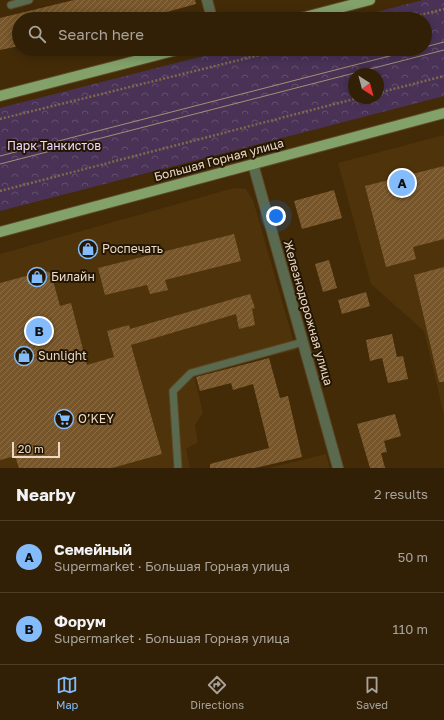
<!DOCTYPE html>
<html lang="en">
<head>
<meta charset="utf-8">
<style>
  body { margin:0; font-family:"Golos Text",sans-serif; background:#3a2810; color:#f1f3f6 }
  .compass { position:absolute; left:348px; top:68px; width:36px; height:36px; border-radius:50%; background:#322006; box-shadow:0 2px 10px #0003; rotate:144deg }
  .scale { position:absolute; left:12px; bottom:10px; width:48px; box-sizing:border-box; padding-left:4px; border:2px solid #ecd9c3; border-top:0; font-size:11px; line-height:14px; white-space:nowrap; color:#ecd9c3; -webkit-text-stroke:3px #231604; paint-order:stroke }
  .you { position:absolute; left:276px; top:216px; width:14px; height:14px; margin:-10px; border:3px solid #fff; border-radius:50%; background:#1a73e8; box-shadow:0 0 0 6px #1a73e833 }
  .badge { display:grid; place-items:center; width:26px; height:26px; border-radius:50%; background:#84bcfb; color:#111; font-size:13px; font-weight:700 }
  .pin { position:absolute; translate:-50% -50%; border:2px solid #fff; box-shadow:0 1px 4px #0006 }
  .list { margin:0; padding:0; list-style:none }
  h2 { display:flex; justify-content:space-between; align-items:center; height:52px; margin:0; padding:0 16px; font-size:17px }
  h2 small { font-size:13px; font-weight:400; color:#a8a39b }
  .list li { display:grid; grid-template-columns:26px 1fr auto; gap:12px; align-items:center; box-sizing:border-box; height:72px; padding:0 16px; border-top:1px solid #4d3e28 }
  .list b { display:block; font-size:15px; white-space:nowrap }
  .list p { margin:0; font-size:13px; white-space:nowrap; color:#a8a39b }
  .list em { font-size:13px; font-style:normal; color:#a8a39b }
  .icon { flex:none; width:22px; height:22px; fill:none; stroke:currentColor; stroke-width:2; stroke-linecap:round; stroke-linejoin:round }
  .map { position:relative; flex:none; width:444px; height:468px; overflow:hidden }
  .search { position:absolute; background:#322006; box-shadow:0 2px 10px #0003; left:12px; right:12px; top:12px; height:44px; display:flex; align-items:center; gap:10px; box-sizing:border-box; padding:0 14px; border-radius:22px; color:#a8a39b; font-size:15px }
  .sheet { height:196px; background:#322006 }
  nav { display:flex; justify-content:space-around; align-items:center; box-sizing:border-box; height:56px; border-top:1px solid #4d3e28; background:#322006; font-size:11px; color:#a8a39b }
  nav a { display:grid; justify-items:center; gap:2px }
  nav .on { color:#84bcfb }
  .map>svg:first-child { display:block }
</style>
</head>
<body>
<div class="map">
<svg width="444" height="468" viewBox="0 0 444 468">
  <defs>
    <pattern id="park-crowns" width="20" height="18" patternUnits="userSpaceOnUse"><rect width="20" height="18" fill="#493256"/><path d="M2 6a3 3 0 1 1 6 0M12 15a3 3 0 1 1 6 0" fill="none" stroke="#634f6d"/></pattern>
    <pattern id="building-hatch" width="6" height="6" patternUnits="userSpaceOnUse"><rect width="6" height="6" fill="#76562a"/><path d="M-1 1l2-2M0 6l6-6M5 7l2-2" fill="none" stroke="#8a6e47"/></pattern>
  </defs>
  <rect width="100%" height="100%" fill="#432b08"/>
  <!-- built -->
  <path fill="#4f330a" d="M444 135V415L424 331 371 284 338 163Z
    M234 188 246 189 253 200 296 350 194 375 203 413 195 425 198 442 186 449 190 468H0V254Z
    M326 454 330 468H269Z"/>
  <!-- park -->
  <path fill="url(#park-crowns)" fill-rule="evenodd" d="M423 0H444V96L0 211V108L231 49H425V19H349ZM354 74H378V98H354Z"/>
  <!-- building -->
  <path fill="url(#building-hatch)" d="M74 0H195L196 4 141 19H19V46L0 50V18Z
    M444 166V239L413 247 416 259 386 267 365 186Z
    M334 190 342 218 302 229 294 201Z
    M234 234 241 261 165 280 168 290 150 294 147 285 105 295 98 268Z
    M329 260 337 288 323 292 315 264Z
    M444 267V382H439L414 275Z
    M45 271 51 273 60 306 71 303 87 365 114 357 107 331 129 325 130 329 250 294 255 308 252 309 255 325 239 329 236 314 131 345 162 454 112 468H19L15 456 0 460V283Z
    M366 292 370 306 342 314 338 300Z
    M392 334 397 357 403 356 408 379 388 383 382 358 370 361 366 340Z
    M269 358 280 398 288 396 302 457 255 468H210V464L269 448 253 384 233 390 231 383 200 391 196 377Z
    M395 414 401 436 384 441 387 452 381 453 385 468H370L357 424Z"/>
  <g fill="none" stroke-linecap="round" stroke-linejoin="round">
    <!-- lane casing -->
    <g stroke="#5e4726" stroke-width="9">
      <path id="lane" d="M11 5 29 0
        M178 468 173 391 191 373 303 342"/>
    </g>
    <!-- street casing -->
    <g stroke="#5e4726" stroke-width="12">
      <path id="street" d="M207 0 212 19
        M253 164 338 468"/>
    </g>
    <!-- primary casing -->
    <g stroke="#5e4726" stroke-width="12">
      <path id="primary" d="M297 19 370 0
        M0 96 181 49
        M0 232 444 113"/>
    </g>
    <!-- path -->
    <path stroke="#7f694a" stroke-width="2.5" stroke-dasharray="2 2" stroke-linecap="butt" d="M404 19 444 9
      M378 93 444 76
      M0 119 284 49
      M0 191 358 98"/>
    <!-- lane -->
    <use href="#lane" stroke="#5a6a4f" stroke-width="7"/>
    <!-- street -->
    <use href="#street" stroke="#5a6a4f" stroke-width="10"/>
    <!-- primary -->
    <use href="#primary" stroke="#82a26a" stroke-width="10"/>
    <!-- tram -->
    <path stroke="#a48f74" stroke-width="1" d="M425 47 444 42
      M0 156 417 49
      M0 164 444 50"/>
  </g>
  <!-- icons -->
  <defs>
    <g id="shop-ring" transform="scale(1)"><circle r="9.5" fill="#231604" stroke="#84bcfb" stroke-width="1.5"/><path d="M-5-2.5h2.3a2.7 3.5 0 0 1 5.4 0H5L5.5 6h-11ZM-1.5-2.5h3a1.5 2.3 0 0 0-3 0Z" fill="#84bcfb"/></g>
    <g id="supermarket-ring" transform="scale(1)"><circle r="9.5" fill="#231604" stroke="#84bcfb" stroke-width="1.5"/><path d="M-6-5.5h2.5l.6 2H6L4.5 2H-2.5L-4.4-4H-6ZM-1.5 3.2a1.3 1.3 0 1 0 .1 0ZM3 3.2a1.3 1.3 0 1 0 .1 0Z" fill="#84bcfb"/></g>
  </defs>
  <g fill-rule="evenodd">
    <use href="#shop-ring" x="88" y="249"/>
    <use href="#shop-ring" x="37" y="277"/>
    <use href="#shop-ring" x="24" y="356"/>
    <use href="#supermarket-ring" x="64" y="419"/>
  </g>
  <g text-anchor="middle" stroke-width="4" stroke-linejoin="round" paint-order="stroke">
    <!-- park labels -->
    <g font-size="12" fill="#efd9fd" stroke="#231604">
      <text x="54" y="150">Парк Танкистов</text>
    </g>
    <!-- street labels -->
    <g font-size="12" fill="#ecd9c3" stroke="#231604">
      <text transform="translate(219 160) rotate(-15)" y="4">Большая Горная улица</text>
      <text transform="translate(308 313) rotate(74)" y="4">Железнодорожная улица</text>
    </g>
    <!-- poi labels -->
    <g font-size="12" fill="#ecd9c3" stroke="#231604" text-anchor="start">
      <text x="102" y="253">Роспечать</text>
      <text x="51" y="281">Билайн</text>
      <text x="38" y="360">Sunlight</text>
      <text x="78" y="423">O’KEY</text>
    </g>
  </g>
</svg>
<svg class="compass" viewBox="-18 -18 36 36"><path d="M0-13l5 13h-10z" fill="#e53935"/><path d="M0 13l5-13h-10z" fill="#a8a39b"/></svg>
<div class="scale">20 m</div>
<div class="you"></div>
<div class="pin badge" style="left:402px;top:183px">A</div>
<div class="pin badge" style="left:39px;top:331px">B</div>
<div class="search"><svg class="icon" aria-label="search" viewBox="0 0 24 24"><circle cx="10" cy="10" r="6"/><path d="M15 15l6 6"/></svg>Search here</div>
</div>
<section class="sheet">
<h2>Nearby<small>2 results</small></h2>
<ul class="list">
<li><span class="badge">A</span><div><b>Семейный</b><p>Supermarket · Большая Горная улица</p></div><em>50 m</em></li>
<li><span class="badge">B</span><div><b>Форум</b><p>Supermarket · Большая Горная улица</p></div><em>110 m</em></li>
</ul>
</section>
<nav>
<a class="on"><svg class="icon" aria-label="map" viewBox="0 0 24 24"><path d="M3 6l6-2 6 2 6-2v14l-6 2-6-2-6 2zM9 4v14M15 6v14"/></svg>Map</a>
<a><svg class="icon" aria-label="directions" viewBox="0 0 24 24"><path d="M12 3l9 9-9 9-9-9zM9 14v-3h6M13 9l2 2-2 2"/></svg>Directions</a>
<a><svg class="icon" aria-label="saved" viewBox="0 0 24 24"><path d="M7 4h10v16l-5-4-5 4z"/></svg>Saved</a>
</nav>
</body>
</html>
